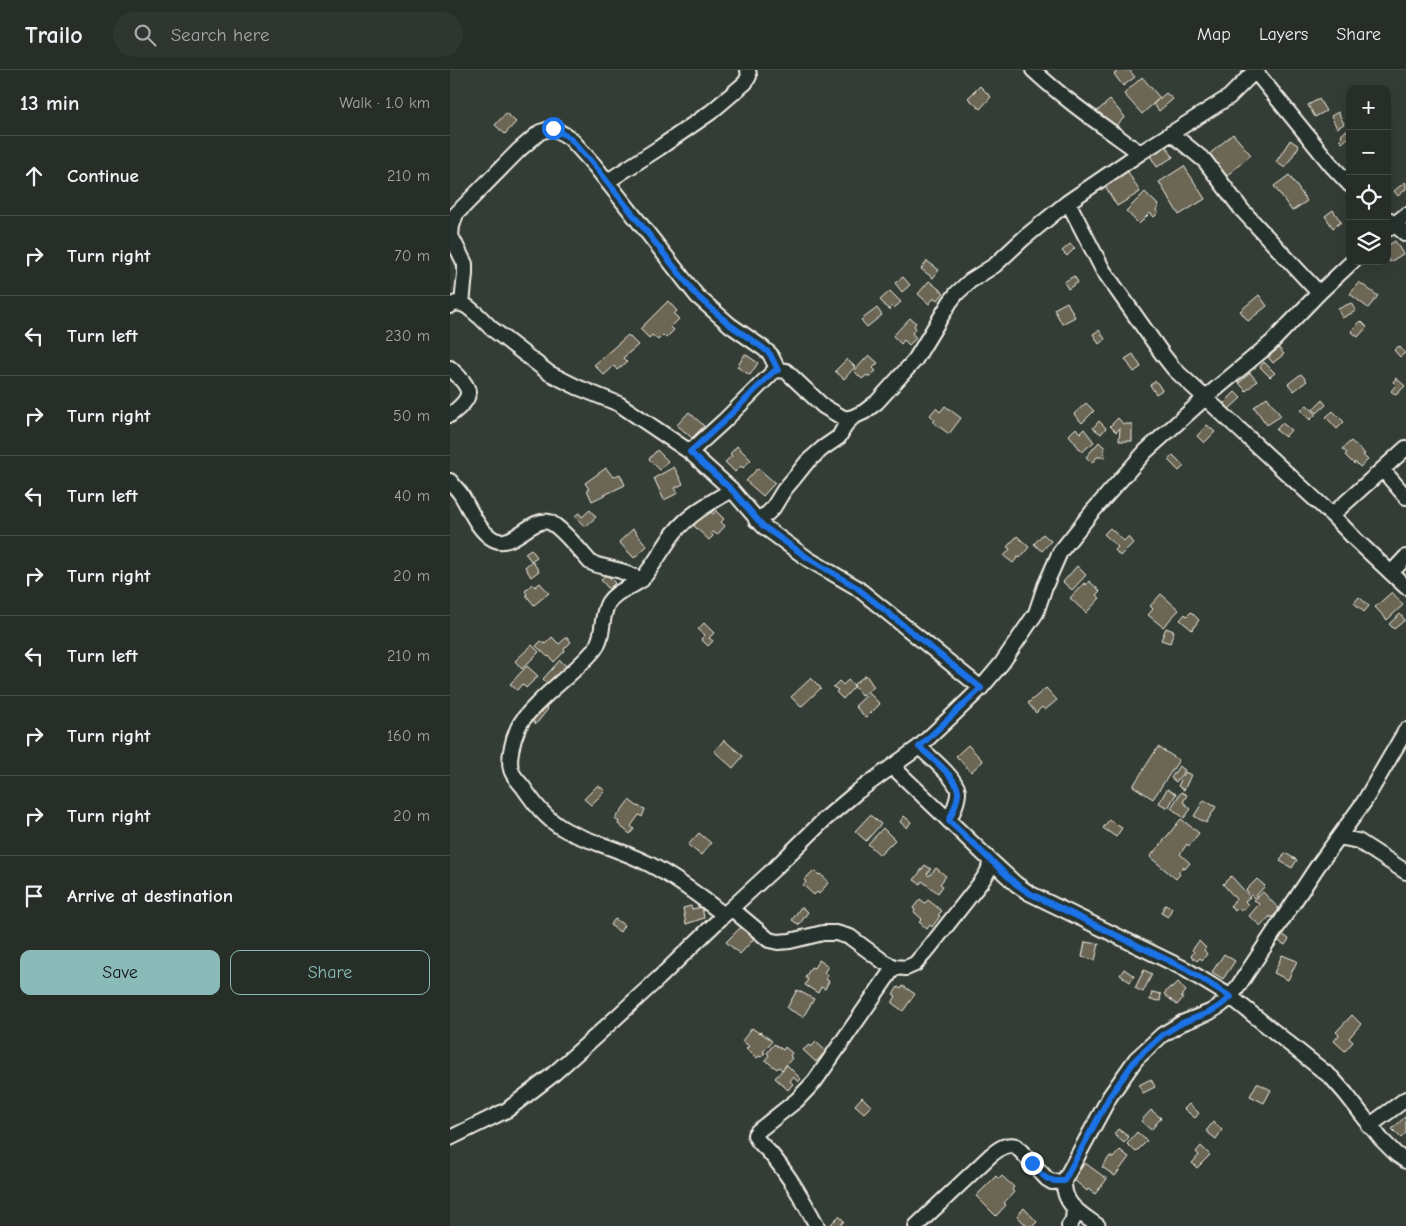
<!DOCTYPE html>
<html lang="en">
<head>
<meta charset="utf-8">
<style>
  body { margin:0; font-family:"Comic Neue",sans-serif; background:#2f3630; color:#f1f3f6 }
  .controls { position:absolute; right:15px; top:15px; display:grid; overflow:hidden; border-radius:10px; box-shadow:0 5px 20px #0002 }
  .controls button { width:45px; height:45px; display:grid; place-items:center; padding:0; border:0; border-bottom:1px solid #434a45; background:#272e28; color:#f1f3f6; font:25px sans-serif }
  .stop { position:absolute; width:15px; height:15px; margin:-11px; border:4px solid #1a73e8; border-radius:50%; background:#fff }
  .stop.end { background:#1a73e8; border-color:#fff; box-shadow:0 1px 5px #0008 }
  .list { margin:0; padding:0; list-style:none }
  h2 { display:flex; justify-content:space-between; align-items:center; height:65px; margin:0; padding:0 20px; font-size:21px }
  h2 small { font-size:16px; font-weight:400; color:#a4a8a8 }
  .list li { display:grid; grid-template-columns:32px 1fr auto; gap:15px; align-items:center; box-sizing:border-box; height:80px; padding:0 20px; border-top:1px solid #434a45 }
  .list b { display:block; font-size:19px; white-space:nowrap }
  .list em { font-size:16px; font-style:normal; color:#a4a8a8 }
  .actions { display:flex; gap:10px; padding:15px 20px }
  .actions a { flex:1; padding:11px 0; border:1px solid #8bbbb9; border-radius:10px; text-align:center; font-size:18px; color:#8bbbb9 }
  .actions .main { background:#8bbbb9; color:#111 }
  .icon { flex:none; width:28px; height:28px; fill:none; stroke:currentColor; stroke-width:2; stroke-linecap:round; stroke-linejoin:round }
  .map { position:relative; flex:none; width:956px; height:1156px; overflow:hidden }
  header { display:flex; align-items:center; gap:30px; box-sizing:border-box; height:70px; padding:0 25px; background:#272e28; border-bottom:1px solid #434a45 }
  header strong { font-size:24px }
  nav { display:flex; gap:28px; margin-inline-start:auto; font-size:18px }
  .search { width:350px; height:45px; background:#2f3630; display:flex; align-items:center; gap:12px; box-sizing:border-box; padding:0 18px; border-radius:28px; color:#a4a8a8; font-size:19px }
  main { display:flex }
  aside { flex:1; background:#272e28 }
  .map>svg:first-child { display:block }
</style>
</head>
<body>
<header>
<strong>Trailo</strong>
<div class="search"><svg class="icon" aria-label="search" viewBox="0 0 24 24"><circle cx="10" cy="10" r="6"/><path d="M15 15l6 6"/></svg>Search here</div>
<nav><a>Map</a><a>Layers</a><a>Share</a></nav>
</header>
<main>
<aside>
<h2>13 min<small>Walk · 1.0 km</small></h2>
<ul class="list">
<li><svg class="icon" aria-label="ahead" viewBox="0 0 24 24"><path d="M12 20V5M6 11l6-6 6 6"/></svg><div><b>Continue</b></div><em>210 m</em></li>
<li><svg class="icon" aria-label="right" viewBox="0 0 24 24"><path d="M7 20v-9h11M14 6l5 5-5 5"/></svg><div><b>Turn right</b></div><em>70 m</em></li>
<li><svg class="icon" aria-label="left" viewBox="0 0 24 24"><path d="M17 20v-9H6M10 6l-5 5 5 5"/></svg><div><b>Turn left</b></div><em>230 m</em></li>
<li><svg class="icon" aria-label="right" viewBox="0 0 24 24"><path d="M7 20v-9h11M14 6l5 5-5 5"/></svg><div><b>Turn right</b></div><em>50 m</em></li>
<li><svg class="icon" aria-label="left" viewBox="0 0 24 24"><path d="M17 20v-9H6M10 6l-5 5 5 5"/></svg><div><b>Turn left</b></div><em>40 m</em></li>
<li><svg class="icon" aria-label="right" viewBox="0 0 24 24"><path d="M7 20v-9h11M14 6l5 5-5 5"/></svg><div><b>Turn right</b></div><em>20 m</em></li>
<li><svg class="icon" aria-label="left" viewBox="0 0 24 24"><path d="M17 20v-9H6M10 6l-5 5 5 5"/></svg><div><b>Turn left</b></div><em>210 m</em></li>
<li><svg class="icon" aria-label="right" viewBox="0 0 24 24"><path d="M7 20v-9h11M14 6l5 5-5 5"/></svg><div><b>Turn right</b></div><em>160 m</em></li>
<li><svg class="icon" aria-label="right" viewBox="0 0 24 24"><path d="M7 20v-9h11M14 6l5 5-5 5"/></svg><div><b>Turn right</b></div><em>20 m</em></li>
<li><svg class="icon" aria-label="arrive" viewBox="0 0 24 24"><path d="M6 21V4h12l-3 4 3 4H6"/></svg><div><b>Arrive at destination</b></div></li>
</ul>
<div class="actions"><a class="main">Save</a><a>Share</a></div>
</aside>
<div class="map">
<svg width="956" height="1156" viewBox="0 0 956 1156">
  <rect width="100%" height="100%" fill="#343d35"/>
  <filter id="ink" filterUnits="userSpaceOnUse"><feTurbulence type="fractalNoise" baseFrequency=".02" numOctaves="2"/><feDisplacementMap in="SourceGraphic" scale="10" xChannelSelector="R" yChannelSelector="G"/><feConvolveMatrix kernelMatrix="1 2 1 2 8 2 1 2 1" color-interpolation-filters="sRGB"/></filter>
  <g filter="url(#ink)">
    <!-- building -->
    <path fill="#6c6655" stroke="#f4f1e8" d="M669 0H679L685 7 673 16 664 4Z
      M692 7 710 28 692 44 674 24Z
      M530 16 541 27 530 39 518 28Z
      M716 23 723 29 709 41 703 34Z
      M869 29 876 41 865 47 858 35Z
      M660 30 675 47 662 59 646 42Z
      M888 42 894 54 887 58 881 46Z
      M56 43 66 52 55 64 45 55Z
      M897 60 900 66 892 73 889 70 892 67 891 65Z
      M783 64 801 85 774 108 756 87Z
      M840 70 849 76 835 98 826 92Z
      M713 71 723 87 707 97 697 81Z
      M734 96 755 129 729 145 709 112Z
      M675 97 690 122 667 136 652 111Z
      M839 105 857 131 842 141 824 116Z
      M955 112 956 114V119L948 126 944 121Z
      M695 122 709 136 706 140 708 143 704 147 700 143 689 154 676 141Z
      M883 140 891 152 883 158 875 146Z
      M945 171 953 184 940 192 937 188V176Z
      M620 174 625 178 617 186 612 181Z
      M477 191 489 200 483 208 471 199Z
      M624 206 628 212 618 219 614 212Z
      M453 207 460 215 452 222 445 213Z
      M479 211 494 223 488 230 484 228 479 234 468 224Z
      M909 212 928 226 918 238 900 224Z
      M440 221 451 232 444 238 442 236 439 240 430 230Z
      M809 225 817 236 798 251 790 241Z
      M218 231 227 241 224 244 229 249 221 257 224 260 216 268 213 265 208 270 202 265 199 268 190 259Z
      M617 232 625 247 612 254 604 239Z
      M901 233 906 241 892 248 888 239Z
      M427 238 432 245 417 257 411 250Z
      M460 248 466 253 464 256 466 258 462 263 466 268 459 275 454 270 451 274 443 266Z
      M911 251 917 257 908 267 901 261Z
      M649 260 655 269 649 274 643 264Z
      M178 265 188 275 173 288 177 292 167 300 164 296 154 305 144 295Z
      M949 276 955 283 950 287 944 280Z
      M829 278 834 284 823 293 818 287Z
      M295 284 308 293 300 305 287 297Z
      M683 284 691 297 684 302 675 289Z
      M419 285 428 293 423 298 426 301 419 307 417 305 412 309 404 301Z
      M397 289 405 297 394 309 385 301Z
      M814 292 825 303 820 307 810 297Z
      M800 303 807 311 796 321 789 313Z
      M851 304 857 311 844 321 838 314Z
      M946 308 955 316 946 325 941 321 946 315 943 312Z
      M706 311 712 320 706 324 700 315Z
      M785 322 791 328 779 339 774 333Z
      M817 327 831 346 817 355 804 337Z
      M872 330 876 335 867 343 863 339Z
      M636 333 644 341 632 353 624 344Z
      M857 335 866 344 860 350 851 340Z
      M495 336 511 348 499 364 483 352 485 350 480 345 486 338 490 342Z
      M883 341 894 352 887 359 876 347Z
      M239 342 254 356 242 368 227 355Z
      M668 348 673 354H682V371H669L670 358 666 362 660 356Z
      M649 351 656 358 651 364 643 358Z
      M832 353 841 360 835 367 826 360Z
      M757 355 765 362 754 373 747 366Z
      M626 358 630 363 634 359 644 372 632 382 619 365Z
      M901 371 915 384 913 385 918 390 910 397 905 392 904 394 895 385 897 383 892 379Z
      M649 372 655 378 653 380H654L655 387H647L642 393 636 387Z
      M287 376 301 390 293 398 291 396 285 402 275 392 282 386 280 384Z
      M207 380 218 391 210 400 199 389Z
      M723 385 734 396 729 401 718 390Z
      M224 397 233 414 225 418 228 423 214 430 204 408Z
      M156 398 163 407 170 404 175 415 142 431 137 420 139 419 135 413Z
      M308 398 325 413 313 426 296 411Z
      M256 438 263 444 266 441 274 449 271 452 275 456 267 465 263 462 261 463 263 466 259 470 244 456 245 454 243 452 249 447 250 449 255 445 252 443Z
      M140 440 146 447 135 457 125 446 129 443 132 447Z
      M660 458 674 471 678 467 683 473 670 486 665 480 668 477 654 464Z
      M183 459 197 476 184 488 169 472Z
      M593 464 601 471 592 481 584 474Z
      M567 466 579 477 570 488 568 487 563 493 554 486 560 479 557 477Z
      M81 479 87 487 81 491 75 483Z
      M82 491 89 501 81 507 75 497Z
      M627 496 636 505 622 520 613 512Z
      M156 504 165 513 159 519 151 510Z
      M639 511 650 521 646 525 650 528 636 543 620 528 634 513 636 515Z
      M90 513 99 523 84 535 76 525 77 524 75 521 82 514 85 517Z
      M942 522 953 535 937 550 925 537Z
      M711 524 729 540 713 557 698 545 703 539 700 536Z
      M909 527 919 536 914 542 904 533Z
      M741 542 749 550 742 560 730 550 735 544 737 546Z
      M950 544 955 550 944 559 939 554Z
      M254 553 264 563 259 568 263 571 258 576 251 569 255 565 248 559Z
      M716 558 724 561 720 573 711 570Z
      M102 567 109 574 117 567 121 572 114 579 115 581 104 592 99 586 98 587 86 576 91 571 95 574Z
      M82 575 89 582 72 599 65 591Z
      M110 590 117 597 99 615 93 609Z
      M77 596 88 606 76 618 72 614 67 620 60 614Z
      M416 605 424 617 412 626 403 615Z
      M361 608 371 618 351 637 341 627Z
      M398 610 405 616 393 629 386 622 388 620 383 617 389 611 393 615Z
      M596 618 607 630 595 640 592 637 586 643 578 633Z
      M419 623 430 634 416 648 405 636Z
      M91 633 98 639 86 654 78 647Z
      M274 670 293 686 283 698 264 681Z
      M518 675 533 691 521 702 506 686Z
      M708 677 729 690 703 729 683 716Z
      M729 696 735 700 726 712 721 708Z
      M735 702 741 705 734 720 728 716Z
      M148 715 155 721 141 735 134 729Z
      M717 719 726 724 718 738 709 733Z
      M731 722 737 725 733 732 741 739 734 748 721 738Z
      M179 730 187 736 195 739 192 747 189 745 181 756 184 759 180 764 168 754 169 752 165 749Z
      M754 730 766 737 756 753 744 746Z
      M420 745 431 754 416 771 405 761Z
      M454 746 461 752 457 758 450 752Z
      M731 749 749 763 739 776 737 774 730 784 740 793 735 799 733 797 728 802 730 804 726 809 700 787Z
      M659 750 672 758 666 767 653 758Z
      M433 758 445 770 430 785 418 774Z
      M249 763 261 773 251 785 238 775Z
      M835 783 847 790 842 798 830 791Z
      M475 795 481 799 477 804 479 806 486 798 496 806 490 814 493 816 488 823 472 811 470 814 464 810Z
      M364 800 369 805 370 804 378 811 377 812 378 813 369 824 367 822 364 825 353 815 356 812 354 810Z
      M781 806 800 827 795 831 798 835 791 841 788 838 785 841 780 836 786 829 773 814Z
      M807 809 815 816 804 828 796 820Z
      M813 822 830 840 821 848 820 846 811 856 799 846 809 834 804 830Z
      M470 829 475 833 478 830 492 841 488 845 490 846 482 857 480 855 477 859 469 852 472 849 464 842 465 840 463 838Z
      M715 835 722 838 718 847 711 843Z
      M241 836 242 839 252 837 254 848 236 854 233 838Z
      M351 837 358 842 349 855 342 850Z
      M165 849 174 855 170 862 160 855Z
      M291 857 304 869 290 884 276 872Z
      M829 862 839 869 835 875 825 869Z
      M749 871 756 878 754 880 757 884 752 890 750 888 747 891 741 886 744 882 742 880Z
      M635 872 649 874 645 890 632 887Z
      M774 884 785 891 773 909 762 902Z
      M832 885 847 891 838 910 824 903Z
      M369 890 378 896 374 903 378 905 376 909 379 911 375 919 371 917 368 923 355 915 358 909 355 908 361 897 364 898Z
      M674 899 684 906 680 912 670 905Z
      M694 900 702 904 693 922 685 918Z
      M728 912 736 921 731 927 733 928 727 935 714 924 720 917 722 918Z
      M453 916 465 924 453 941 442 933 446 926 443 924 448 917 451 919Z
      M347 920 364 929 353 947 337 938Z
      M702 922 711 924 710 931 700 930Z
      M902 945 911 954 899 968 903 972 895 981 884 971 889 965 886 962Z
      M302 958 309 963 310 962 322 971 313 982 315 983 311 987 309 986 307 988 296 979 299 976 292 971Z
      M366 972 376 981 366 992 353 980 359 975 361 977Z
      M324 974 333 980 335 977 342 983 340 986 342 988 332 1000 329 997 327 999 315 990 319 985 317 983Z
      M337 995 351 1009 348 1012 343 1007 340 1011 343 1014 338 1020 325 1008Z
      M701 1009 705 1017 693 1023 689 1015Z
      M807 1013 821 1020 814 1033 800 1026Z
      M412 1027 421 1036 414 1043 405 1035Z
      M739 1034 749 1043 745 1048 734 1039Z
      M701 1040 711 1048 701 1060 691 1051Z
      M956 1046V1063L951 1068 942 1059Z
      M763 1052 772 1060 766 1069 756 1061Z
      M668 1059 679 1067 674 1073 664 1064Z
      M687 1062 697 1071 686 1082 677 1074Z
      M751 1076 760 1085 747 1098 742 1093 749 1085 746 1082Z
      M670 1080 679 1087 665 1106 652 1097 660 1086 663 1088Z
      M635 1093 657 1109 645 1124 638 1119 637 1121 623 1109Z
      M546 1106 549 1109 552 1106 564 1117 562 1120 564 1122 554 1133 556 1135 546 1146 526 1126Z
      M574 1138 587 1152 583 1156H577L567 1146Z
      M389 1146 394 1151 390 1156H379Z"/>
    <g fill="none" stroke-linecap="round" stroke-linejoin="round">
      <!-- minor casing -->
      <g stroke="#f4f1e8" stroke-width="18">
        <path id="minor" d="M583 0C616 31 653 56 690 83
          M805 1 882 96 900 115
          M721 63 755 91 792 140 869 223
          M158 111 209 78 261 42 295 13 299 6 298 0
          M618 132 653 200 713 285 724 299 882 445 905 469 956 517
          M937 149 956 164
          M938 159 956 145
          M12 234 15 204V194L1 166 2 156 6 144 69 80 90 62 103 58 120 68 145 96 247 226 280 255 313 278 320 284 328 300
          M0 236 6 233 12 234 18 237 30 247 41 258 99 303 127 317 169 334 240 382 282 420 313 456 358 489 406 517 531 618
          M0 298C22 319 26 325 0 345
          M240 382 274 351 323 302 328 300 336 301 373 336 395 349 403 347
          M933 400 956 427
          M0 411C3 415 7 419 10 423 20 438 27 460 43 469 62 480 81 447 99 452 109 455 132 483 140 492L147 495 171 501 192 510
          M882 445 956 378
          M306 450 317 444 323 438 334 420 345 407 357 392 373 378 389 367 396 354 403 347 414 342 427 332 465 290 500 232 507 223 520 211 545 195 574 168 618 132 690 83 779 27 806 0
          M941 503 956 487
          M469 677C479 686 506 708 508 721 509 730 502 743 499 751
          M443 697 540 790 566 814 579 823 735 899 781 927 882 1008 896 1024 931 1069 946 1084 956 1091
          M889 767 908 771 956 802
          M282 839 319 870 328 872 340 871 373 863H386L400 867 434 892 444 897 456 898 465 894 479 878 531 812C537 804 540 799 540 790
          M274 845C250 826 226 808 199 794 183 786 167 780 150 774 137 769 123 765 112 758 95 748 84 733 73 717 69 712 64 707 62 702 57 691 63 669 68 658 72 648 82 639 89 632 107 614 128 599 144 580 155 566 150 548 158 533 167 519 181 519 192 509 194 507 197 503 199 500 208 488 215 475 224 463 239 444 261 432 282 420
          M919 1056 956 1029
          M0 1068 57 1040 100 1007 146 966 209 908 274 845 325 798 375 749 407 722 469 677 504 644 531 618 552 593 586 543 595 516 610 482 642 442 696 381 755 328 821 273 869 223 903 191
          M367 1156C353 1130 339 1105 320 1083 315 1077 307 1072 305 1065L308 1061 347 1030 365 1011 444 897
          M466 1156 541 1085C549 1079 556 1073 566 1076L597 1109 602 1112 614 1111
          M619 1156 623 1150 624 1139
          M648 1156C630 1143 613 1135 614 1111L660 1026 686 989 712 965 732 953 760 942 771 935 781 927 867 797 914 732 956 660"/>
      </g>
      <!-- minor -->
      <use href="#minor" stroke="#26332d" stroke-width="14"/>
    </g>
  </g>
  <g fill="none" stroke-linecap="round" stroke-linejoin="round" filter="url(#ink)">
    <!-- route -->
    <path stroke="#1a73e8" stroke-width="6" d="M103 58 120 68 145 96 247 226 280 255 313 278 320 284 328 300 323 302 274 351 240 382 282 420 313 456 358 488 406 517 531 618 469 677C480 686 506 707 508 721 509 730 502 743 499 751L566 814 579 823 736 899 781 927 771 935 760 942 732 953 712 965 686 989 660 1026 614 1111C595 1112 593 1106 582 1093"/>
  </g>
</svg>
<div class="controls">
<button>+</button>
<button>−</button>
<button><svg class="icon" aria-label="locate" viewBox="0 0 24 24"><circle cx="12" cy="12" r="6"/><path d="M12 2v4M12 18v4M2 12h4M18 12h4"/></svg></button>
<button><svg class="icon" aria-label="layers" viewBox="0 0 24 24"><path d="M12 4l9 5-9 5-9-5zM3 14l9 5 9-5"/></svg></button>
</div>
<div class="stop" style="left:103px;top:58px"></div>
<div class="stop end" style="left:582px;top:1093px"></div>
</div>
</main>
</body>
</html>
